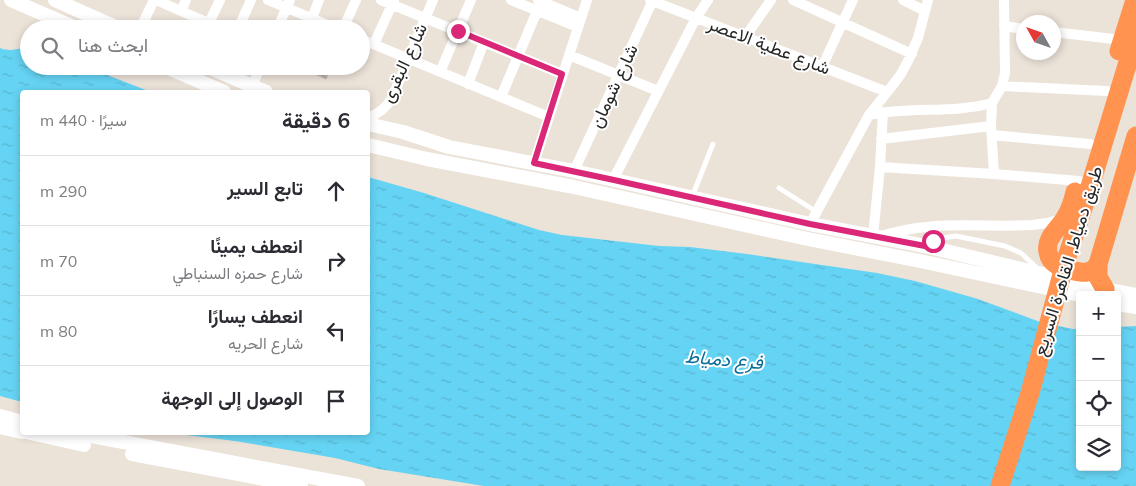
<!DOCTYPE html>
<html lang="ar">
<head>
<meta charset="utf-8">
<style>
  body { margin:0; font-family:Mulish,Vazirmatn,sans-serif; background:#f2f2f3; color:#2b2b33; direction:rtl }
  .controls { position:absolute; right:15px; bottom:15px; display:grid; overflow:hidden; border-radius:5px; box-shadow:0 2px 8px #0003 }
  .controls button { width:45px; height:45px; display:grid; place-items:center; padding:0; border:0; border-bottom:1px solid #e1e1e2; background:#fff; color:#2b2b33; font:25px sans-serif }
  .compass { position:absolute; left:1016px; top:15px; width:45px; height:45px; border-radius:50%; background:#fff; box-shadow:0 2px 8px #0003; rotate:310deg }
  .stop { position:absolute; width:15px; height:15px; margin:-11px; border:4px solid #db2777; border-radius:50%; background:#fff }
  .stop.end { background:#db2777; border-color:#fff; box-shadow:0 1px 5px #0008 }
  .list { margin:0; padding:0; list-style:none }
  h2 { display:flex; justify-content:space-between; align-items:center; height:65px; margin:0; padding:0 20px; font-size:21px }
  h2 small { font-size:16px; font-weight:400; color:#7c7c81 }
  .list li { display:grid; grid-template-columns:32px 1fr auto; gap:15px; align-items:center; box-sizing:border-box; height:70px; padding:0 20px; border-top:1px solid #e1e1e2 }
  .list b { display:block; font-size:19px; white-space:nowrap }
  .list p { margin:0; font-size:16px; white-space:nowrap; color:#7c7c81 }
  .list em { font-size:16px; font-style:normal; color:#7c7c81 }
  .icon { flex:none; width:28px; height:28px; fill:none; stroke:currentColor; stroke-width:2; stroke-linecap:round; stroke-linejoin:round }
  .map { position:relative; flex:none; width:1136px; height:486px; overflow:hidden; direction:ltr }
  .search { position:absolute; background:#fff; box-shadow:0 2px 8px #0003; left:20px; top:20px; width:350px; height:55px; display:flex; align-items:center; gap:12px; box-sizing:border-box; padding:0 18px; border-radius:28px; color:#7c7c81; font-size:19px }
  .panel { position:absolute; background:#fff; box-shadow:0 2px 8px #0003; left:20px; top:90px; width:350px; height:345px; border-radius:5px; direction:rtl }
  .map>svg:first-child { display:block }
</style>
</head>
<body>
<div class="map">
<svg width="1136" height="486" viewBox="0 0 1136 486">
  <defs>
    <pattern id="water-ripples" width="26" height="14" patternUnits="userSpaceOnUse" patternTransform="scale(1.25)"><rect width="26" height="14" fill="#65d3f3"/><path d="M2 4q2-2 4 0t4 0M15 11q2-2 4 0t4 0" fill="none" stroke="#58b5d0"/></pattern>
    <pattern id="building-back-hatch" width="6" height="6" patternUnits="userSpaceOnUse" patternTransform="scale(1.25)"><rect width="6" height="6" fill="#c6bfb8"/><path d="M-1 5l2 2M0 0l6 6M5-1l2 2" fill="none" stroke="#aaa49e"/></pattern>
  </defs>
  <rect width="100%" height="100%" fill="#ebe2d8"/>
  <!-- water -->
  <path fill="url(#water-ripples)" d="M29 46V66H84L151 92H22V402L0 396V48C10 52 19 49 29 46Z
    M368 177 424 193 539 230 562 235 659 246 690 247 747 254 877 273 915 281 978 299 1040 322 1073 329H1080V467H1117V327L1136 326V486H484L379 469 335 458 235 441 170 433 368 432Z"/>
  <!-- building -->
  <path fill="url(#building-back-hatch)" stroke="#c6beb2" d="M297 66H332L326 79Z"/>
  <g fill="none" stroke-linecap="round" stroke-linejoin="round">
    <!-- lane -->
    <path stroke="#fff" stroke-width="5" d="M779 188 817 212
      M692 197 713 144
      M928 244 943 238 956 236 1005 246 1021 253 1039 270"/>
    <!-- street -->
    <path stroke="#fff" stroke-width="10" d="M156 0 222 29
      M268 0 337 29
      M381 0 562 74
      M511 0 578 27
      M538 0 581 18
      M650 0 887 92
      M793 0 912 54
      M903 0 925 11
      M181 11 186 0
      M312 18 319 0
      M209 23 220 0
      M1004 26 1024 29
      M140 29 154 0
      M238 29 251 0
      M277 29 290 0
      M343 29 356 0
      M1054 32 1122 40
      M745 37 771 0
      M361 39 549 117
      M374 44 394 0
      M569 55 658 91
      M822 67 853 0
      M440 72 471 0
      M468 84 484 42
      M252 86 261 66
      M1002 86 1107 91
      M501 97 537 11
      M992 103 991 126 994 174
      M869 115C909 106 952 114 992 103L1002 86 1005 73 1004 0
      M368 118C378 114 386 108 392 98L433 0
      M992 135 1090 144
      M881 139 991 126
      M534 163 587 0
      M880 167 994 174 1079 181
      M574 171 653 0
      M613 180 696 18 708 0
      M810 224 869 115 892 86 901 74 908 61 918 38 928 0
      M873 236 880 167 883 112
      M879 237C928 219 981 228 1032 225L1047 223 1062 219"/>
    <!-- secondary -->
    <path stroke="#fff" stroke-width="14" d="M11 0 78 29
      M55 0 120 29
      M164 66 224 92
      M206 66 266 92
      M368 124 403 132 449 147 574 171 810 224 925 246 1105 289 1136 295
      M368 145 427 159 574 187 808 239 920 261 1080 295
      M1117 304 1136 307
      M0 416 22 422
      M0 427 22 432
      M26 432 84 445
      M70 432 358 486
      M132 454 301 486"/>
    <!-- highway -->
    <path stroke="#ff934f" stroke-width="19" d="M1119 51 1135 0
      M1075 192C1073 201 1070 210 1065 218 1059 229 1045 237 1048 252 1050 264 1060 267 1071 270 1082 273 1091 275 1098 264
      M1105 289 1098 277V264L1136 136
      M1000 486 1030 393 1065 263 1088 193 1136 36"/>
  </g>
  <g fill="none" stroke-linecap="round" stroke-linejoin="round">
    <!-- route -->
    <path stroke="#db2777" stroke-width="6" d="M458 31 562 74 534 163 614 180 810 224 878 237 925 246 933 241"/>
  </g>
  <g text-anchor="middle" stroke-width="4" stroke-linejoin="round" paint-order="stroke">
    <!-- street labels -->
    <g font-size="18" fill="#272727" stroke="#fff">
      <text transform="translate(769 46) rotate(21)" y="6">شارع عطية الاعصر</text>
      <text transform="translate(404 63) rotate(-65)" y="6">شارع البقرى</text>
      <text transform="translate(614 86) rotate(-65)" y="6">شارع شومان</text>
      <text transform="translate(1068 261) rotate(-73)" y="6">طريق دمياط, القاهرة السريع</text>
    </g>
    <!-- water labels -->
    <g font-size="19" font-style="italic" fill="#086f9b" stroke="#fff">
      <text transform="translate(724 359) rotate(5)" y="7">فرع دمياط</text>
    </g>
  </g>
</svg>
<div class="controls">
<button>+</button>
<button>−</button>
<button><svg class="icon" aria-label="locate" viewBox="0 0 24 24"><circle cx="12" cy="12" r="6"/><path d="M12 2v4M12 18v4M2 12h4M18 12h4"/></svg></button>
<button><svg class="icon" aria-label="layers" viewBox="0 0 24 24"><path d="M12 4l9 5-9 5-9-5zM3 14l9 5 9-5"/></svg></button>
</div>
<svg class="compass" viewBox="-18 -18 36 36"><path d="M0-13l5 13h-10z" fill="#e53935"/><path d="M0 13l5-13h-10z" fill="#7c7c81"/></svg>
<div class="stop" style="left:933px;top:241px"></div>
<div class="stop end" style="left:458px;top:31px"></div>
<div class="search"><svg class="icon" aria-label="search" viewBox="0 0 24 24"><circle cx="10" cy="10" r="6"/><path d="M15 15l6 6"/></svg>ابحث هنا</div>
<section class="panel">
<h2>6 دقيقة<small>سيرًا · 440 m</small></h2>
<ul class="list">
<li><svg class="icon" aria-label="ahead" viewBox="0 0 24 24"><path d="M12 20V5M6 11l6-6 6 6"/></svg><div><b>تابع السير</b></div><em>290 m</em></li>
<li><svg class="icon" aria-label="right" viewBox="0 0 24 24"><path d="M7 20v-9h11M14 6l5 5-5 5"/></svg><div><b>انعطف يمينًا</b><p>شارع حمزه السنباطي</p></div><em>70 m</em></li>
<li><svg class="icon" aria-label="left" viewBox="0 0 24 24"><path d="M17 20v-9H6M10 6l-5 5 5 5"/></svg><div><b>انعطف يسارًا</b><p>شارع الحريه</p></div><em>80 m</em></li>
<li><svg class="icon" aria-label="arrive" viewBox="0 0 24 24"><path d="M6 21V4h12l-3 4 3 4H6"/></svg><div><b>الوصول إلى الوجهة</b></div></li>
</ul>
</section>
</div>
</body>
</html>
